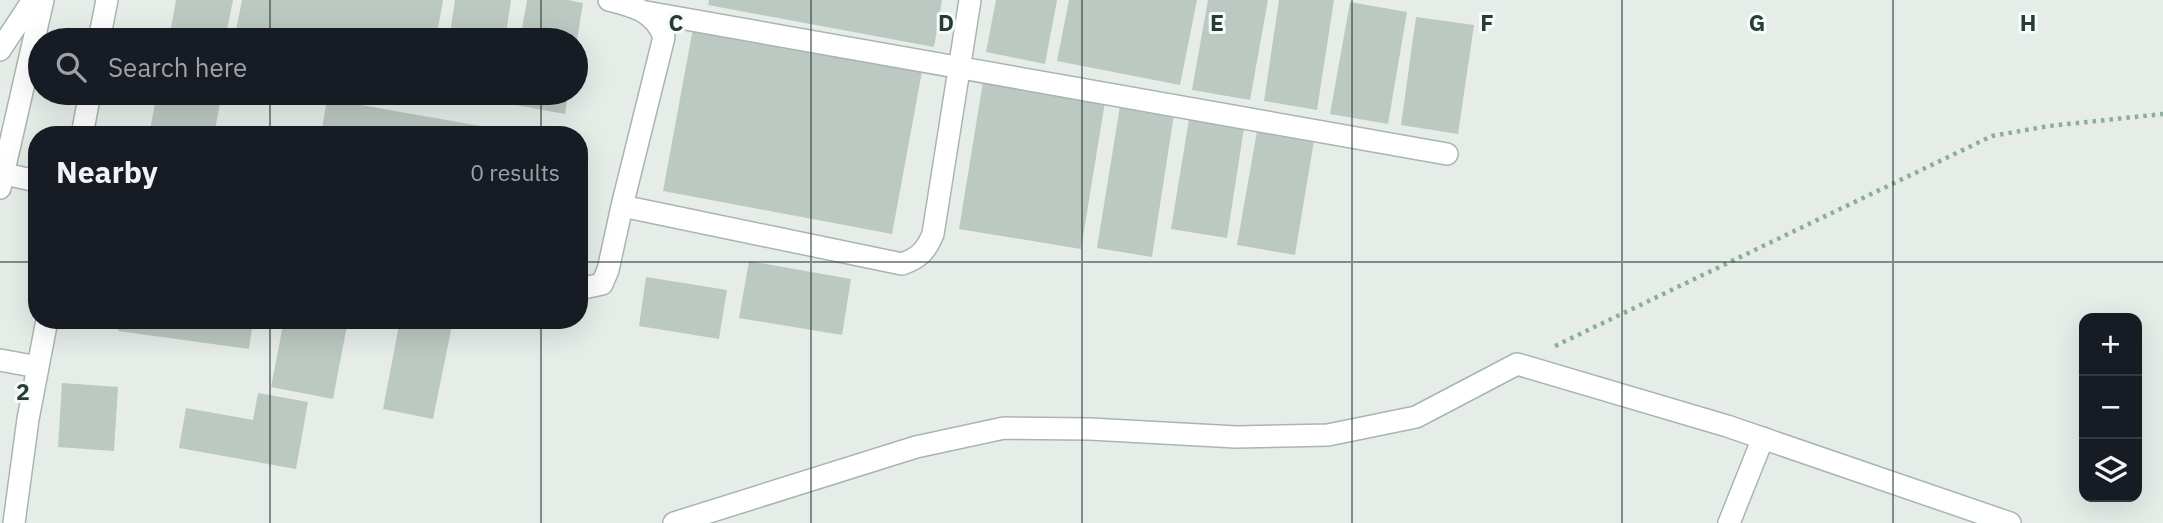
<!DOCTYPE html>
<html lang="en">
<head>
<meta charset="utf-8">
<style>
  body { margin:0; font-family:"IBM Plex Sans",sans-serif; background:#20242c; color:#f1f3f6 }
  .controls { position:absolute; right:21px; bottom:21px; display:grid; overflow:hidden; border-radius:14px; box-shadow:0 7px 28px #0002 }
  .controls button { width:63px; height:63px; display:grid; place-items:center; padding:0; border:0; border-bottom:2px solid #363941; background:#171b24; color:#f1f3f6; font:35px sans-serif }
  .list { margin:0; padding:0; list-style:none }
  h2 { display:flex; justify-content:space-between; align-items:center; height:91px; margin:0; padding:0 28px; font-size:30px }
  h2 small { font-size:23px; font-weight:400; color:#9ea1a6 }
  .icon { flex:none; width:38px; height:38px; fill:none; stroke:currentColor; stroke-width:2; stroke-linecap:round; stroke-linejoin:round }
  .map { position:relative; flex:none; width:2163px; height:523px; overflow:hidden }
  .search { position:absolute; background:#171b24; box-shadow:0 7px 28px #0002; left:28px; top:28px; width:560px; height:77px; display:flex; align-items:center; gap:18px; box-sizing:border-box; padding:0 24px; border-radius:38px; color:#9ea1a6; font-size:26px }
  .panel { position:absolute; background:#171b24; box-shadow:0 7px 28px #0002; left:28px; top:126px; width:560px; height:203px; border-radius:28px }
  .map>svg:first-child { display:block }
</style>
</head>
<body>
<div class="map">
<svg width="2163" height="523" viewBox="0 0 2163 523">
  <rect width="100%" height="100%" fill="#e6ede9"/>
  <!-- building -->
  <path fill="#bcc8c2" d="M176 0H233L225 40 169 39Z
    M242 0H443L436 40H234Z
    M455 0H511L505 40H449Z
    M527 0H568L583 3 577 40H520Z
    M709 0H942L934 47 708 5Z
    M996 0H1057L1045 64 986 52Z
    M1069 0H1197L1180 85 1057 61Z
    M1208 0H1268L1250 100 1192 90Z
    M1279 0H1334L1317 110 1264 101Z
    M1350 2 1407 12 1388 124 1330 114Z
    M1416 17 1474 25 1458 134 1401 125Z
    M694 23 923 66 892 234 663 191Z
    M983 82 1105 102 1081 249 959 229Z
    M157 93H222L214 135H149Z
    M463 93H496L495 99Z
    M512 93H568L565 114 510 104Z
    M327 99 486 127 485 135H321Z
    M1120 106 1174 114 1152 257 1097 248Z
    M1189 119 1244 128 1227 238 1171 229Z
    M1257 131 1314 141 1295 255 1237 245Z
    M749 261 851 279 842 335 739 318Z
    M646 277 727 290 719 339 639 326Z
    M119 320H253L249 349 118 331Z
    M284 320H348L333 399 271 387Z
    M400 320H453L433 419 383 409Z
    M62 383 118 387 114 451 58 447Z
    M258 393 308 402 296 469 179 448 186 408 253 420Z"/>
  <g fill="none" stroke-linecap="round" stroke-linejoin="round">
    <!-- minor casing -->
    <g stroke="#a9b5af" stroke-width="24">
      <path id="minor" d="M609 0C634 6 655 12 664 37L622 206
        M646 12 1447 154
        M99 40 107 0
        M0 50 33 0
        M82 135 90 93
        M0 173 37 181
        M0 188 43 0
        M579 289 602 284 608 270 622 206 902 264C919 258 926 251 933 234L970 0
        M0 360 38 367
        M14 523 28 419 47 320
        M674 523 916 447 1004 428 1090 429 1236 437 1328 435 1416 417 1517 364 1727 426 2010 523
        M1729 523 1763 438"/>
    </g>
    <!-- path -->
    <path stroke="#8aad9e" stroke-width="4.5" stroke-dasharray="3.5 5" stroke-linecap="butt" d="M1555 346 1992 136 2049 126 2163 114"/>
    <!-- minor -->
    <use href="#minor" stroke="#fff" stroke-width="21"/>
  </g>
  <!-- grid -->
  <path fill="none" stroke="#273d34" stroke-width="2" stroke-opacity="0.55" d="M270 0V40M541 0V40M811 0V523M1082 0V523M1352 0V523M1622 0V523M1893 0V523M270 93V135M541 93V135M0 262H37M579 262H2163M270 320V523M541 320V523"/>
  <g font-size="23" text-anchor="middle" font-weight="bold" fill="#273d34" stroke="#f6faf8" stroke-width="6" stroke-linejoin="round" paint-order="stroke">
    <text x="676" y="31">C</text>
    <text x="946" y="31">D</text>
    <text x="1217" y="31">E</text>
    <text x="1487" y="31">F</text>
    <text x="1757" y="31">G</text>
    <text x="2028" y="31">H</text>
    <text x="23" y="400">2</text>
  </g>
</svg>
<div class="controls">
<button>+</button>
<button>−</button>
<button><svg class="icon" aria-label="layers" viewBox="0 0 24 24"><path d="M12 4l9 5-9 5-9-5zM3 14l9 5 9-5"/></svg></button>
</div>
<div class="search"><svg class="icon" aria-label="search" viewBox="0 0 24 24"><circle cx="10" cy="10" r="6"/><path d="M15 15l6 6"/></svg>Search here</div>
<section class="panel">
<h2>Nearby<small>0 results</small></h2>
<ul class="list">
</ul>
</section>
</div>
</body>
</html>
